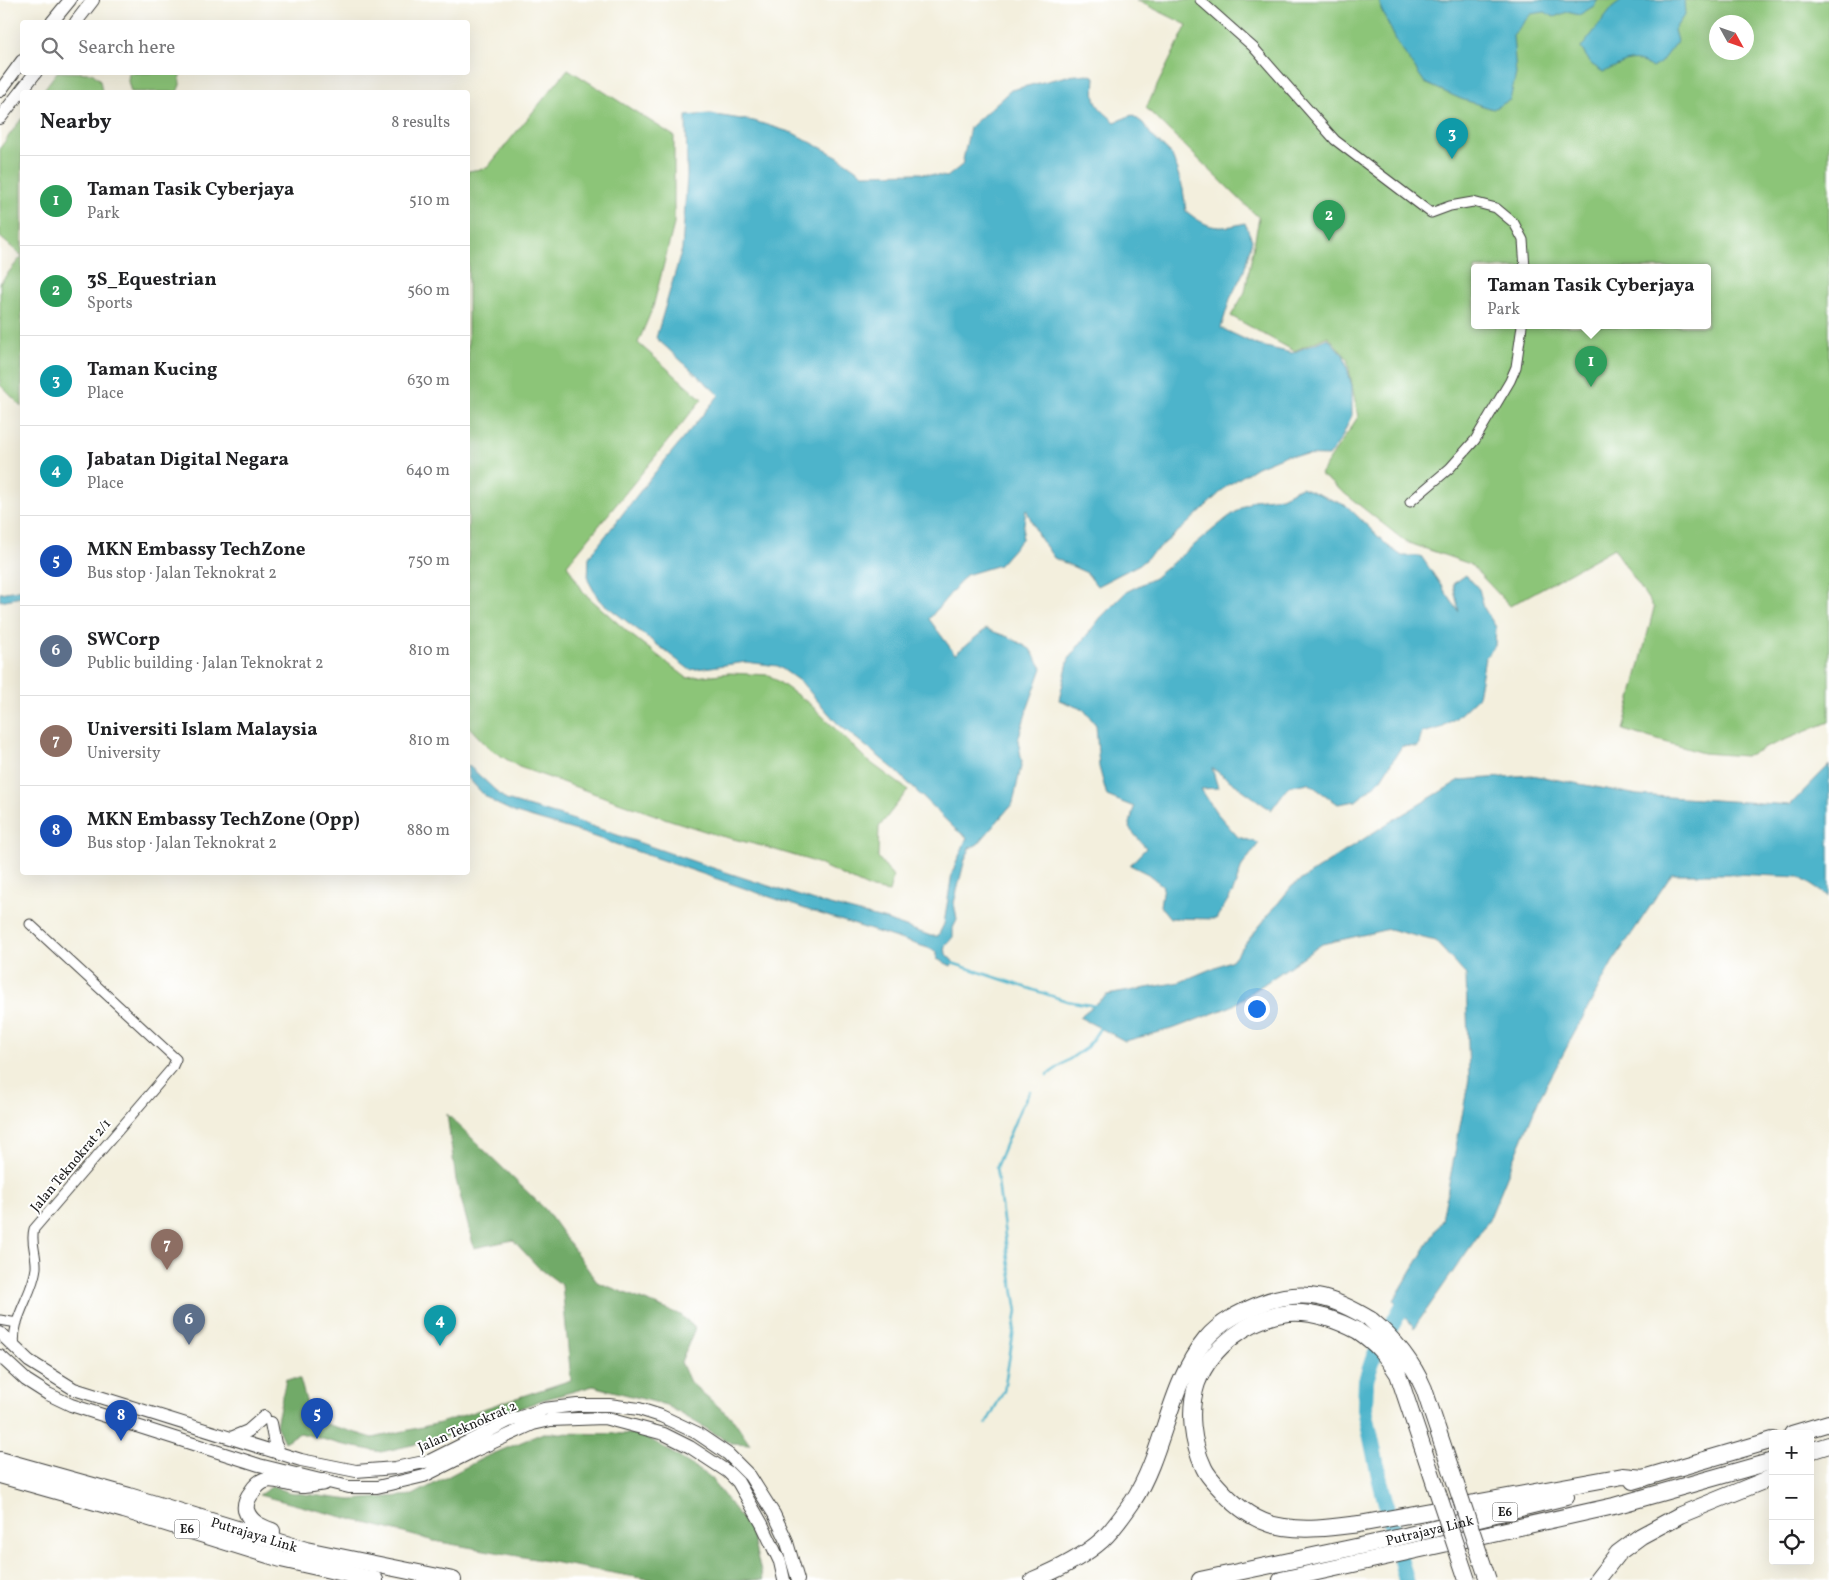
<!DOCTYPE html>
<html lang="en">
<head>
<meta charset="utf-8">
<style>
  body { margin:0; font-family:Vollkorn,serif; background:#f6f6f6; color:#202124 }
  .controls { position:absolute; right:15px; bottom:15px; display:grid; overflow:hidden; border-radius:5px; box-shadow:0 5px 20px #0002 }
  .controls button { width:45px; height:45px; display:grid; place-items:center; padding:0; border:0; border-bottom:1px solid #e0e0e0; background:#fff; color:#202124; font:25px sans-serif }
  .compass { position:absolute; left:1709px; top:15px; width:45px; height:45px; border-radius:50%; background:#fff; box-shadow:0 5px 20px #0002; rotate:130deg }
  .you { position:absolute; left:1256px; top:1008px; width:18px; height:18px; margin:-12px; border:4px solid #fff; border-radius:50%; background:#1a73e8; box-shadow:0 0 0 8px #1a73e833 }
  .badge { display:grid; place-items:center; width:32px; height:32px; border-radius:50%; background:#b45309; color:#fff; font-size:16px; font-weight:700 }
  .pin { position:absolute; translate:-50% -41px; filter:drop-shadow(0 1px 2px #0008) }
  .pin::after { content:''; position:absolute; top:26px; width:18px; height:15px; background:inherit; clip-path:polygon(0 0,100% 0,50% 100%) }
  .popup { position:absolute; left:1471px; top:264px; width:240px; height:65px; box-sizing:border-box; display:grid; place-content:center; border-radius:5px; background:#fff; filter:drop-shadow(0 1px 4px #0005); font-size:16px; white-space:nowrap; color:#757577 }
  .popup b { font-size:19px; color:#202124 }
  .popup::after { content:''; position:absolute; left:50%; top:100%; margin-left:-10px; border:10px solid transparent; border-top-color:#fff }
  .list { margin:0; padding:0; list-style:none }
  h2 { display:flex; justify-content:space-between; align-items:center; height:65px; margin:0; padding:0 20px; font-size:21px }
  h2 small { font-size:16px; font-weight:400; color:#757577 }
  .list li { display:grid; grid-template-columns:32px 1fr auto; gap:15px; align-items:center; box-sizing:border-box; height:90px; padding:0 20px; border-top:1px solid #e0e0e0 }
  .list b { display:block; font-size:19px; white-space:nowrap }
  .list p { margin:0; font-size:16px; white-space:nowrap; color:#757577 }
  .list em { font-size:16px; font-style:normal; color:#757577 }
  .icon { flex:none; width:28px; height:28px; fill:none; stroke:currentColor; stroke-width:2; stroke-linecap:round; stroke-linejoin:round }
  .map { position:relative; flex:none; width:1829px; height:1580px; overflow:hidden }
  .search { position:absolute; background:#fff; box-shadow:0 5px 20px #0002; left:20px; top:20px; width:450px; height:55px; display:flex; align-items:center; gap:12px; box-sizing:border-box; padding:0 18px; border-radius:5px; color:#757577; font-size:19px }
  .panel { position:absolute; background:#fff; box-shadow:0 5px 20px #0002; left:20px; top:90px; width:450px; height:785px; border-radius:5px }
  .map>svg:first-child { display:block }
</style>
</head>
<body>
<div class="map">
<svg width="1829" height="1580" viewBox="0 0 1829 1580">
  <rect width="100%" height="100%" fill="#fff"/>
  <filter id="ink" filterUnits="userSpaceOnUse"><feTurbulence type="fractalNoise" baseFrequency=".02" numOctaves="2"/><feDisplacementMap in="SourceGraphic" scale="10" xChannelSelector="R" yChannelSelector="G"/><feConvolveMatrix kernelMatrix="1 2 1 2 8 2 1 2 1" color-interpolation-filters="sRGB"/></filter>
  <filter id="wash" filterUnits="userSpaceOnUse"><feTurbulence type="fractalNoise" baseFrequency=".0096" numOctaves="4" result="noise"/><feDisplacementMap in="SourceGraphic" scale="20" xChannelSelector="R" yChannelSelector="G"/><feGaussianBlur stdDeviation="1.12" result="paint"/><feColorMatrix in="noise" values="0 0 0 0 0 0 0 0 0 0 0 0 0 0 0 0 0 1.4 0 .05"/><feComposite in="paint" operator="in"/></filter>
  <g filter="url(#wash)">
    <rect width="100%" height="100%" fill="#f3efdd"/>
    <!-- green -->
    <path fill="#8cc578" stroke="#54704a" fill-rule="evenodd" d="M1136 0H1829V722L1745 756 1703 753 1623 730 1654 608 1614 548 1510 606 1470 564 1406 542 1320 474 1358 417 1347 358 1328 336 1294 351 1231 316 1245 292 1259 218 1146 108 1187 25ZM1716 22H1746V52H1716ZM1475 268H1707V326H1475Z
      M568 69 674 136V224L653 307 638 343 702 399 567 565 584 593 630 634 687 678 729 673 769 675 810 704 867 760 908 790 879 827 878 857 893 877 889 892 872 889 812 861 762 846 717 835 661 817 519 767 490 749 468 726V171L487 168Z
      M57 72 92 73 100 80 102 92H42Z
      M129 73H180V85L177 92H131L128 81Z
      M22 118V407L0 385V283L22 256 0 237V148Z"/>
    <!-- forest -->
    <path fill="#71aa68" stroke="#466342" d="M447 1114 545 1209 597 1282 681 1315 695 1328 681 1362 690 1382 734 1420 750 1444 731 1443 666 1405 593 1386 542 1400 439 1439 381 1452 340 1444 300 1433 284 1442 276 1425 286 1379H300L307 1404 326 1424 373 1438 440 1423 571 1380 562 1285 538 1267 513 1240 474 1248 456 1180Z
      M543 1433 642 1434 709 1476 751 1531 763 1580H656L641 1578 434 1541 259 1495 273 1486 288 1492 351 1500 413 1495 483 1458Z"/>
    <!-- water -->
    <path fill="#4db4cb" stroke="#346874" d="M1379 0H1598L1594 6 1579 15 1567 12 1554 17 1545 12 1531 14 1513 35 1516 74 1510 100 1493 109 1461 99 1425 83 1398 44 1381 9Z
      M1623 0H1684L1685 14 1674 30 1677 41 1660 63 1652 68C1632 53 1624 64 1603 72L1591 64 1581 48 1613 7Z
      M1088 74 1095 77C1093 105 1095 104 1115 122L1132 115 1143 123 1152 136 1172 155 1183 189 1186 211C1208 229 1218 230 1245 223L1252 240 1244 271 1230 299 1221 328 1257 345 1292 353 1328 338 1344 356 1352 386V415L1341 439 1329 456 1286 455 1257 467 1227 486 1186 525 1140 564 1097 586 1087 573 1054 558 1038 535 1026 509 1022 539 999 565 966 575 929 619 955 654 986 629 1011 638 1030 649 1042 668 1027 710 1018 740 1022 762 1013 803 978 844 968 849 969 851 965 859 954 903 957 920 953 928V937L945 946 946 954 953 961 951 966 937 959V952L928 948 808 910 577 831 516 813 495 803 482 793 468 778V765L506 800 568 818 710 867 815 901 886 920 931 936H938L944 924 952 873 967 837 955 829 894 769 837 723 802 683 778 666 746 662 690 670 599 600 588 580 589 557 652 476 719 395 656 338 682 249 687 176 686 116 709 114 754 121 793 133 837 156 863 174 920 173 947 177 962 165 970 127 1011 90 1067 76Z
      M1301 487 1347 506 1388 546 1402 556H1421L1459 612 1453 584 1466 575 1479 589 1484 608 1496 627 1495 646 1485 658 1478 697 1456 718 1440 728 1422 733 1418 747 1402 746 1381 779 1356 801 1338 804 1308 783 1288 787 1271 810 1212 768 1218 788 1201 789 1216 812 1238 837 1259 843 1242 866 1233 892 1216 919 1170 918 1160 906 1163 886 1148 874 1130 865 1146 848 1129 828 1134 807 1107 796 1099 767 1096 725 1084 710 1059 700 1069 658 1101 617 1126 592 1154 578 1227 518 1253 500 1281 497Z
      M22 589V597L0 601V593Z
      M1829 765V897L1799 877 1734 874H1672L1612 963 1538 1101 1489 1220 1414 1328 1394 1300 1442 1220 1469 1079 1466 975 1435 941 1389 929 1322 944 1232 1006 1175 1028 1125 1041 1079 1017 1107 995 1180 982 1232 960 1292 886 1385 825 1460 780 1532 775 1638 795 1790 805Z"/>
    <g fill="none" stroke-linecap="round" stroke-linejoin="round">
      <!-- stream -->
      <path stroke="#4db4cb" stroke-width="2.5" d="M952 963 1067 1001 1096 1006
        M1047 1075 1087 1047 1101 1027
        M986 1424 1004 1391 1017 1311 1008 1259 996 1167 1020 1109 1030 1091"/>
      <!-- river -->
      <path stroke="#4db4cb" stroke-width="16" d="M1406 1580 1380 1481 1365 1409 1366 1380 1373 1359 1411 1291"/>
    </g>
  </g>
  <g filter="url(#ink)">
    <g fill="none" stroke-linecap="round" stroke-linejoin="round">
      <!-- street casing -->
      <g stroke="#3c3c39" stroke-width="11">
        <path id="street" d="M1200 0 1253 47 1335 140 1431 213 1450 206 1473 202 1496 208 1514 223 1523 240 1525 268
          M1410 502 1450 468 1475 440 1510 381 1516 367 1522 326
          M0 1320 17 1323
          M15 1348C10 1319 33 1295 36 1268 37 1253 30 1243 34 1229L172 1068 176 1059 30 924"/>
      </g>
      <!-- secondary casing -->
      <g stroke="#3c3c39" stroke-width="14">
        <path id="secondary" d="M52 22 70 0
          M76 22 93 0
          M0 91 22 61
          M0 118 36 72
          M0 1333 29 1361 74 1389 301 1460 356 1471 395 1468 429 1461 509 1421 544 1409 577 1405H609L639 1409 661 1416 697 1433 728 1454 750 1476 774 1514 786 1539 798 1580
          M0 1356 26 1380 48 1394 71 1405 259 1465 349 1487H377L424 1476 474 1451 533 1424 551 1420 604 1418 664 1434 690 1447 728 1472 738 1482 762 1524 780 1562 784 1580
          M271 1423 275 1444 279 1452
          M231 1438 248 1431 264 1417"/>
      </g>
      <!-- highway casing -->
      <g stroke="#3c3c39" stroke-width="18">
        <g id="highway">
          <path d="M1358 1331C1337 1320 1314 1311 1289 1313 1250 1317 1211 1347 1197 1383 1188 1410 1192 1443 1204 1468 1208 1477 1217 1485 1223 1492 1239 1509 1260 1524 1284 1527 1309 1531 1334 1527 1359 1524L1623 1476 1644 1478"/>
          <path d="M1792 1434 1829 1423"/>
          <path d="M1810 1451 1829 1445"/>
          <path id="s1" d="M0 1460 129 1496 306 1550 453 1580"/>
          <path d="M0 1475 124 1510 281 1559 375 1580"/>
          <path d="M1633 1481 1773 1440"/>
          <path d="M272 1531C261 1527 250 1523 246 1510 245 1504 248 1497 252 1492 266 1469 281 1484 301 1485 308 1485 317 1483 324 1482"/>
          <path d="M1033 1580C1057 1570 1083 1557 1102 1540 1114 1529 1124 1514 1133 1501 1165 1451 1168 1385 1206 1339 1220 1322 1241 1312 1260 1304 1303 1287 1334 1297 1371 1320"/>
          <path id="s2" d="M1200 1580 1384 1541 1566 1497"/>
          <path d="M1281 1580 1614 1506 1773 1461"/>
          <path d="M1597 1580 1618 1553 1641 1536 1680 1515 1773 1477"/>
        </g>
      </g>
      <!-- street -->
      <use href="#street" stroke="#fff" stroke-width="9"/>
      <!-- secondary -->
      <use href="#secondary" stroke="#fff" stroke-width="12"/>
      <!-- highway -->
      <use href="#highway" stroke="#fff" stroke-width="16"/>
      <!-- highway-bridge casing -->
      <g stroke="#3c3c39" stroke-width="18" stroke-linecap="butt">
        <path id="highway-bridge" d="M1371 1320C1395 1340 1412 1361 1424 1389L1488 1580
          M1358 1331C1377 1344 1386 1355 1398 1374L1467 1580"/>
      </g>
      <!-- highway-bridge -->
      <use href="#highway-bridge" stroke="#fff" stroke-width="16"/>
    </g>
  </g>
  <g text-anchor="middle" stroke-width="4" stroke-linejoin="round" paint-order="stroke">
    <!-- shield labels -->
    <g fill="#fff" stroke="#606060" stroke-width="1">
      <rect x="1492.5" y="1502.5" width="25" height="19" rx="4"/>
      <rect x="174.5" y="1519.5" width="25" height="19" rx="4"/>
    </g>
    <g font-size="12" font-weight="bold" fill="#1c1c1c">
      <text x="1505" y="1516">E6</text>
      <text x="187" y="1533">E6</text>
    </g>
    <!-- street labels -->
    <g font-size="14" fill="#1c1c1c" stroke="#fff">
      <text transform="translate(70 1165) rotate(-50)" y="5">Jalan Teknokrat 2/1</text>
      <text transform="translate(467 1426) rotate(-24)" y="5">Jalan Teknokrat 2</text>
      <text dy="5" stroke="none"><textPath href="#s2" startOffset="235">Putrajaya Link</textPath></text>
      <text dy="5" stroke="none"><textPath href="#s1" startOffset="265">Putrajaya Link</textPath></text>
    </g>
  </g>
</svg>
<div class="controls">
<button>+</button>
<button>−</button>
<button><svg class="icon" aria-label="locate" viewBox="0 0 24 24"><circle cx="12" cy="12" r="6"/><path d="M12 2v4M12 18v4M2 12h4M18 12h4"/></svg></button>
</div>
<svg class="compass" viewBox="-18 -18 36 36"><path d="M0-13l5 13h-10z" fill="#e53935"/><path d="M0 13l5-13h-10z" fill="#757577"/></svg>
<div class="you"></div>
<div class="pin badge" style="left:1591px;top:387px;background:#2e9e5b">1</div>
<div class="popup"><b>Taman Tasik Cyberjaya</b>Park</div>
<div class="pin badge" style="left:1329px;top:241px;background:#2e9e5b">2</div>
<div class="pin badge" style="left:1452px;top:159px;background:#0f9aa8">3</div>
<div class="pin badge" style="left:440px;top:1346px;background:#0f9aa8">4</div>
<div class="pin badge" style="left:317px;top:1439px;background:#1a4fb4">5</div>
<div class="pin badge" style="left:189px;top:1345px;background:#5c6f8a">6</div>
<div class="pin badge" style="left:167px;top:1270px;background:#8d6e63">7</div>
<div class="pin badge" style="left:121px;top:1441px;background:#1a4fb4">8</div>
<div class="search"><svg class="icon" aria-label="search" viewBox="0 0 24 24"><circle cx="10" cy="10" r="6"/><path d="M15 15l6 6"/></svg>Search here</div>
<section class="panel">
<h2>Nearby<small>8 results</small></h2>
<ul class="list">
<li><span class="badge" style="background:#2e9e5b">1</span><div><b>Taman Tasik Cyberjaya</b><p>Park</p></div><em>510 m</em></li>
<li><span class="badge" style="background:#2e9e5b">2</span><div><b>3S_Equestrian</b><p>Sports</p></div><em>560 m</em></li>
<li><span class="badge" style="background:#0f9aa8">3</span><div><b>Taman Kucing</b><p>Place</p></div><em>630 m</em></li>
<li><span class="badge" style="background:#0f9aa8">4</span><div><b>Jabatan Digital Negara</b><p>Place</p></div><em>640 m</em></li>
<li><span class="badge" style="background:#1a4fb4">5</span><div><b>MKN Embassy TechZone</b><p>Bus stop · Jalan Teknokrat 2</p></div><em>750 m</em></li>
<li><span class="badge" style="background:#5c6f8a">6</span><div><b>SWCorp</b><p>Public building · Jalan Teknokrat 2</p></div><em>810 m</em></li>
<li><span class="badge" style="background:#8d6e63">7</span><div><b>Universiti Islam Malaysia</b><p>University</p></div><em>810 m</em></li>
<li><span class="badge" style="background:#1a4fb4">8</span><div><b>MKN Embassy TechZone (Opp)</b><p>Bus stop · Jalan Teknokrat 2</p></div><em>880 m</em></li>
</ul>
</section>
</div>
</body>
</html>
